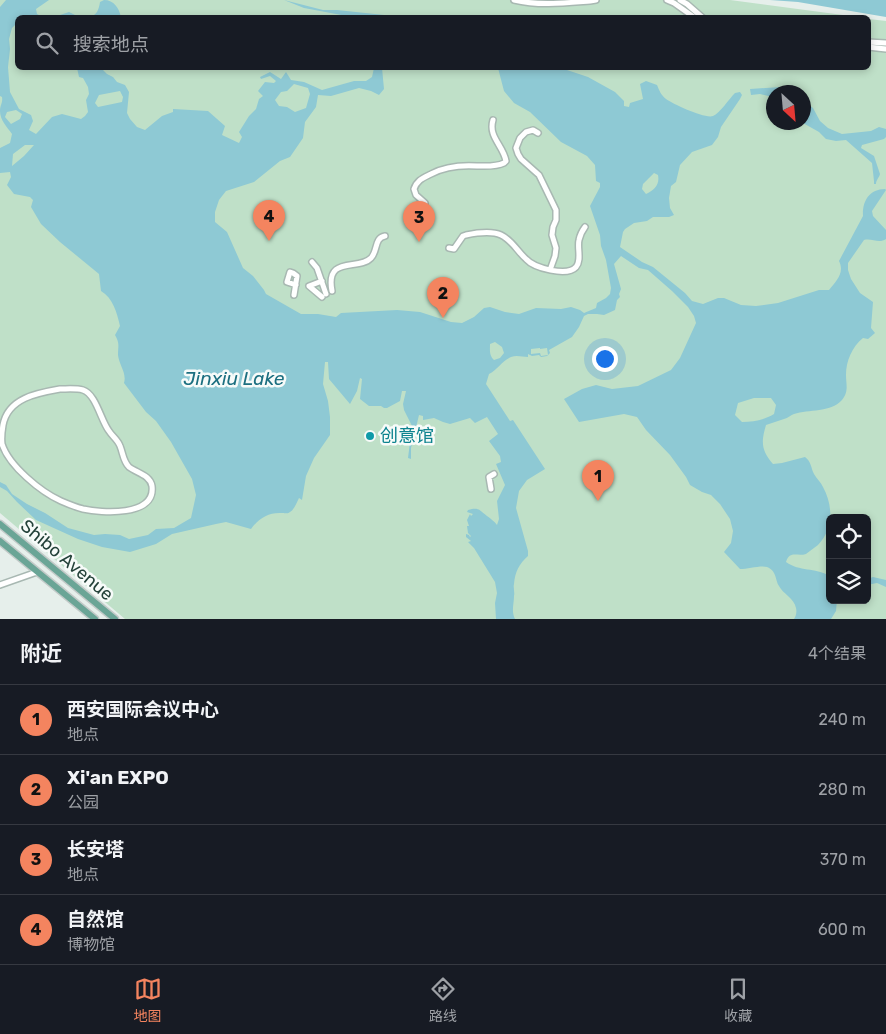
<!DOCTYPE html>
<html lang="zh">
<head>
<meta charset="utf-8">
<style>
  body { margin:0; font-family:Rubik,"Noto Sans SC",sans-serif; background:#242831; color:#f1f3f6 }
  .controls { position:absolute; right:15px; bottom:15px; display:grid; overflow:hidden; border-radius:8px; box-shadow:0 2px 8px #0003 }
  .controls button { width:45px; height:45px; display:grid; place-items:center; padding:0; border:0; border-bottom:1px solid #363941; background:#171b24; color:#f1f3f6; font:25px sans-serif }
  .compass { position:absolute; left:766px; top:85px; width:45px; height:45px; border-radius:50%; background:#171b24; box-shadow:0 2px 8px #0003; rotate:154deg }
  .you { position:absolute; left:604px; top:358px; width:18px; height:18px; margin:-12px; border:4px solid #fff; border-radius:50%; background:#1a73e8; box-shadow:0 0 0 8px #1a73e833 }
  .badge { display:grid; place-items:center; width:32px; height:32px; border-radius:50%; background:#f4845f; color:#111; font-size:16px; font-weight:700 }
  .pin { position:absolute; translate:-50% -41px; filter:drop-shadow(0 1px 2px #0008) }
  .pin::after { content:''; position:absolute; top:26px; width:18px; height:15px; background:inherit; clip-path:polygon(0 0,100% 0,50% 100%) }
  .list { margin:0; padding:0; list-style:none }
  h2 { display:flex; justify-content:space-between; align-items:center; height:65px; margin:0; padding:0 20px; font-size:21px }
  h2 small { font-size:16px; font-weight:400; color:#9ea1a6 }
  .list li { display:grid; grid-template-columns:32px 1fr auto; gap:15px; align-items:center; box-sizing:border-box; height:70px; padding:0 20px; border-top:1px solid #363941 }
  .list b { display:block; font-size:19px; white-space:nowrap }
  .list p { margin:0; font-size:16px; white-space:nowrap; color:#9ea1a6 }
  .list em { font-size:16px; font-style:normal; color:#9ea1a6 }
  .icon { flex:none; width:28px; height:28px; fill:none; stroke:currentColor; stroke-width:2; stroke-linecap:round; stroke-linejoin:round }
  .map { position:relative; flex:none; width:886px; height:619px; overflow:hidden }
  .search { position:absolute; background:#171b24; box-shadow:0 2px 8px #0003; left:15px; right:15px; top:15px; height:55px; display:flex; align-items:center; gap:12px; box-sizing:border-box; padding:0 18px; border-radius:8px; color:#9ea1a6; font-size:19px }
  .sheet { height:345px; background:#171b24 }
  nav { display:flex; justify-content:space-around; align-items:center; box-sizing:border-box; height:70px; border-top:1px solid #363941; background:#171b24; font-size:14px; color:#9ea1a6 }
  nav a { display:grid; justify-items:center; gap:2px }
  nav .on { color:#f4845f }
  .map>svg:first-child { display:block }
</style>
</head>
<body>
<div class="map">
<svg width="886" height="619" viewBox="0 0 886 619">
  <rect width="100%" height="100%" fill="#e6efeb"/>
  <!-- green -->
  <path fill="#bfe0c8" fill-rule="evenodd" d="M0 0H730L858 17 18 18V68H868L869 19 886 21V619H125L0 513ZM774 92H804V122H774ZM830 518H867V600H830Z"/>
  <!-- water -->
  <path fill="#8ec9d4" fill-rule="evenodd" d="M6 0H49L36 9 37 14C47 20 58 16 69 12L79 17 39 18C34 15 24 18 18 18L17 23 12 28 9 39 10 49 8 67 10 92 19 109 31 115 33 121 29 130 36 134 52 117 62 114 81 119 85 116 88 112 86 100 89 94 88 87 83 78 79 77 77 68H101L107 74 113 77 117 82 125 85 129 92 127 113 130 119 137 127 145 130 162 116 173 112V109L208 111 225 126 222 135 239 143 242 137 239 132 249 116 256 109 259 99 263 96 258 91 265 82 274 83 276 81 270 76 261 79 260 77 270 72 281 79 286 72 291 80 304 82 322 90 354 81H366L372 77 374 68H382L384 89 379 95 371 91 359 88 331 96 318 95 316 107 305 122 303 138 290 157 280 161 254 182 226 191 219 200 215 212V222L227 232 243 268 253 276 264 290 266 294 301 314H318L336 317 341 313 397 310 420 312 451 322 462 323 474 317 484 308 490 307 505 312 519 314 536 308 561 309 571 307 580 310 584 313 596 308 597 303 606 298 610 294 611 288 606 260 601 246 600 235 590 206 600 187V183L596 181 595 165 587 156 561 142 530 112 514 103 504 91 498 68H561L588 77 615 92 624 101V106L629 107 630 103 643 99 640 84 646 81 657 85C659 90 661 95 666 99 673 104 705 119 713 116 720 113 729 99 735 93L740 92 742 95 740 99 721 127 718 137 712 145 692 152 680 165 676 182 671 186 669 198 670 208 674 215 669 217H653L647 221 634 223 625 229 623 232 620 247 642 262 653 267 685 293 692 301 703 304 718 298H724L741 305 756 306 778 303 819 290H829C836 281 845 273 839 261L863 216C862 202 869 189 885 189L886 190 872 211 873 216 886 230V239C879 244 872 238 864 240L848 263V270L851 279 860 293 873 302 871 328 875 333 868 339 863 338C852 347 846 361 846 375 846 385 849 391 842 400 830 413 809 409 794 414 791 415 788 418 784 419 778 421 772 423 766 425 761 442 761 450 773 464L782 463 805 457C811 461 811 468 814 474 816 478 821 482 823 487 833 505 834 529 818 545 815 547 809 552 806 554 797 557 790 550 786 562 800 572 814 567 830 576V600H837L836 611 831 619H794C796 616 797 612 796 608 794 598 783 594 779 586 775 580 777 571 767 567 761 565 748 569 740 569L724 552 731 543 733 531 730 519 720 504 711 495 702 492 690 485 686 477 670 455 646 430 637 417 624 414 579 422 564 399 582 389 596 385 612 389 638 386 671 370 680 358 696 323 694 316 688 307 672 291 648 270 639 268 621 256 614 264 621 289 619 294 620 297 617 300 615 310 604 315 597 314H588L584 316 579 327 572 337 549 350 550 353 547 356 541 357 539 355 532 356 528 354V357C522 357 517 355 511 357 502 361 497 370 489 374L486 384 510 421 513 420 545 469 527 480 519 491 516 508 528 551V556C519 564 515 572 514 584 513 588 515 592 514 596 514 604 511 611 515 619H496L495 603 497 593 495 582 474 548 468 542 471 541 466 537V534L469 535 470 537 471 536 468 533 467 526H469L467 520 470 514 471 516 473 514 467 512 468 510C479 507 479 510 487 516 491 519 494 521 497 525L499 519 497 501 505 485 496 464 501 462 500 456 489 441 498 434 487 417 475 423 470 418 450 424 443 422 434 418 423 420V416L419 415 411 448V459L408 458 412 426 404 410 403 404 406 391H402L400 401 387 408H384L381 406H369L360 399 362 379 360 378 357 391 350 404 329 379 328 362H325L323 384 328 401 330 417V435L314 458 306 476 302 500 299 498C297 502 294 510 290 512 288 514 286 513 282 513 269 512 259 518 251 529L226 522 216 524 172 534 156 544 130 552 102 547 78 539 36 520 17 502 7 491 0 487V482L6 485 12 494 27 504 45 513 68 528 94 535 105 534 120 535 129 539 148 535 156 529 174 528 191 518 196 495 192 479 171 442 156 421 146 412 124 383C127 373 119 365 118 355 118 345 120 344 115 335L120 326C117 313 113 298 101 291L99 274 60 242 41 224 31 207 33 200 30 197 14 194 7 185 11 177 10 172 0 173V148L10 143 12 134C7 127 0 120 0 111 0 105 3 103 2 97L0 96V7ZM294 84 308 88 310 94 306 108 295 112 287 107 279 106 275 100 281 92 287 91ZM120 91 123 97 122 102 98 107 95 103 99 95ZM16 110 22 114 20 119 11 124 5 117 7 112ZM25 145H34L24 156 12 166 13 154ZM654 173 658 175C660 185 654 190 646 194L642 189 643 184ZM495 342 502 347 504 353 500 358 494 360C489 355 490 350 490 344ZM540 348V349L547 348 548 355 541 356 540 353 531 354V349ZM754 398H771L776 405 774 414C764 420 754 422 742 422L735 415 738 403Z
    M104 0C114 0 119 8 121 17H90C97 15 99 9 100 2Z
    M284 0 323 10H337L403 17H352L304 8Z
    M770 0H886V17L798 2Z
    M781 87 793 92H774L773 97 760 94 751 95 750 89Z
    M804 101 813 108 820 121 828 128 842 134 871 131 879 127 886 129V137L884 139 862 145 861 148 874 156 880 174C879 178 876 180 876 184H874V181L872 163 846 140 836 141 826 139 819 132 803 123Z
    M873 577 886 580V587L877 583 867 585V579Z"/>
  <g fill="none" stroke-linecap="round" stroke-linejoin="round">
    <!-- minor casing -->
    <g stroke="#a8b8b2" stroke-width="8">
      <path id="minor" d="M514 0C539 6 565 3 590 1L596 0
        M667 0 674 3 695 18
        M680 0 687 4 703 18
        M868 42 886 43
        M868 47 886 49
        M538 133 533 130 526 132 520 138 516 148 518 154 521 159 539 175 556 210V220L553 227 552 235 556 248 555 256 550 270
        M424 211 425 203 416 195 414 189C417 180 423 178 431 174 446 166 461 165 477 166 486 166 496 167 504 163L506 161C503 145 488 137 493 120
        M449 248 454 249 463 236 466 235C476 233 492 231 501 235 512 240 517 251 526 259 534 268 567 277 576 267 582 260 577 248 579 240 580 235 582 231 585 227
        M312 262 317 268 326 294
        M322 281 309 286 322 297
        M332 291C325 255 359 271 371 258 378 251 374 238 385 236
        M294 295 297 276 293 273 290 272 287 282 296 285
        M60 389C67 389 76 388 83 390 96 394 101 421 109 431 112 436 118 440 120 446 123 453 123 461 129 467 137 473 150 475 152 486 156 517 101 513 83 509 75 507 68 504 61 501 41 492 9 466 2 444 1 437 2 431 3 425 8 398 37 393 60 389Z
        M491 489 489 477 494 474
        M0 585 37 572"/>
    </g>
    <!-- major casing -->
    <g stroke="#c2cac8" stroke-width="9">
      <path id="major" d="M0 524 115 619
        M0 541 95 619"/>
    </g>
    <!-- minor -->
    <use href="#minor" stroke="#fff" stroke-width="5"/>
    <!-- major -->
    <use href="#major" stroke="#6aa596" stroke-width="6"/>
  </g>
  <!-- markers -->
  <circle fill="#0f9aa8" stroke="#f7fbf9" stroke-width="2" cx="370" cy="436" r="5"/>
  <g text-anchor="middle" stroke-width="5" stroke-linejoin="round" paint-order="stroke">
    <!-- culture labels -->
    <g font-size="18" fill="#0d838f" stroke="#f7fbf9" text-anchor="start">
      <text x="380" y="442">创意馆</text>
    </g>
    <!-- street labels -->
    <g font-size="18" fill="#24423a" stroke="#f7fbf9">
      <text transform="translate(67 560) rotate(40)" y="6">Shibo Avenue</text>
    </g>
    <!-- water labels -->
    <g font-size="19" font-style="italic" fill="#1c6f80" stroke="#f7fbf9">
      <text x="234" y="385">Jinxiu Lake</text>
    </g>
  </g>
</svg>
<div class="controls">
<button><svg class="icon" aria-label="locate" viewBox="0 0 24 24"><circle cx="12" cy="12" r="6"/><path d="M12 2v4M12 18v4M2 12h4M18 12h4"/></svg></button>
<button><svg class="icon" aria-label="layers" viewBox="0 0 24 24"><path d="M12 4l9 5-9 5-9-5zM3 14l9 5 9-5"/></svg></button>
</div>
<svg class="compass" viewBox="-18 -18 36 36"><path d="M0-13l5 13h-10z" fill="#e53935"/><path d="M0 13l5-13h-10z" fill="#9ea1a6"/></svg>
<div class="you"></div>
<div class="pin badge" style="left:598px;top:501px">1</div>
<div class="pin badge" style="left:443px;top:318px">2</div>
<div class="pin badge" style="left:419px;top:242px">3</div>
<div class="pin badge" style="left:269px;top:241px">4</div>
<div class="search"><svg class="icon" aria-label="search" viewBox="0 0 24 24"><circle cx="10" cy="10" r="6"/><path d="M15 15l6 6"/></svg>搜索地点</div>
</div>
<section class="sheet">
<h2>附近<small>4个结果</small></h2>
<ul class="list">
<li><span class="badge">1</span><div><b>西安国际会议中心</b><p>地点</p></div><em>240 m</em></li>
<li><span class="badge">2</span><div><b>Xi'an EXPO</b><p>公园</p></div><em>280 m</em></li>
<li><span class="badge">3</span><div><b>长安塔</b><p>地点</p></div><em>370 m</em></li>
<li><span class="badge">4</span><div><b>自然馆</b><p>博物馆</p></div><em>600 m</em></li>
</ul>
</section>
<nav>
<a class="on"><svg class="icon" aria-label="map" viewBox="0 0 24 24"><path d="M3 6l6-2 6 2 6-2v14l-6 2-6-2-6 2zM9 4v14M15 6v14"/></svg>地图</a>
<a><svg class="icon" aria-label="directions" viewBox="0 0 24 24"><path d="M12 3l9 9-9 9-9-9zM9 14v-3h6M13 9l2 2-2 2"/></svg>路线</a>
<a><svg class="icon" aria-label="saved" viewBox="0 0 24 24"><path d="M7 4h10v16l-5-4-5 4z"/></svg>收藏</a>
</nav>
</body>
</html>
